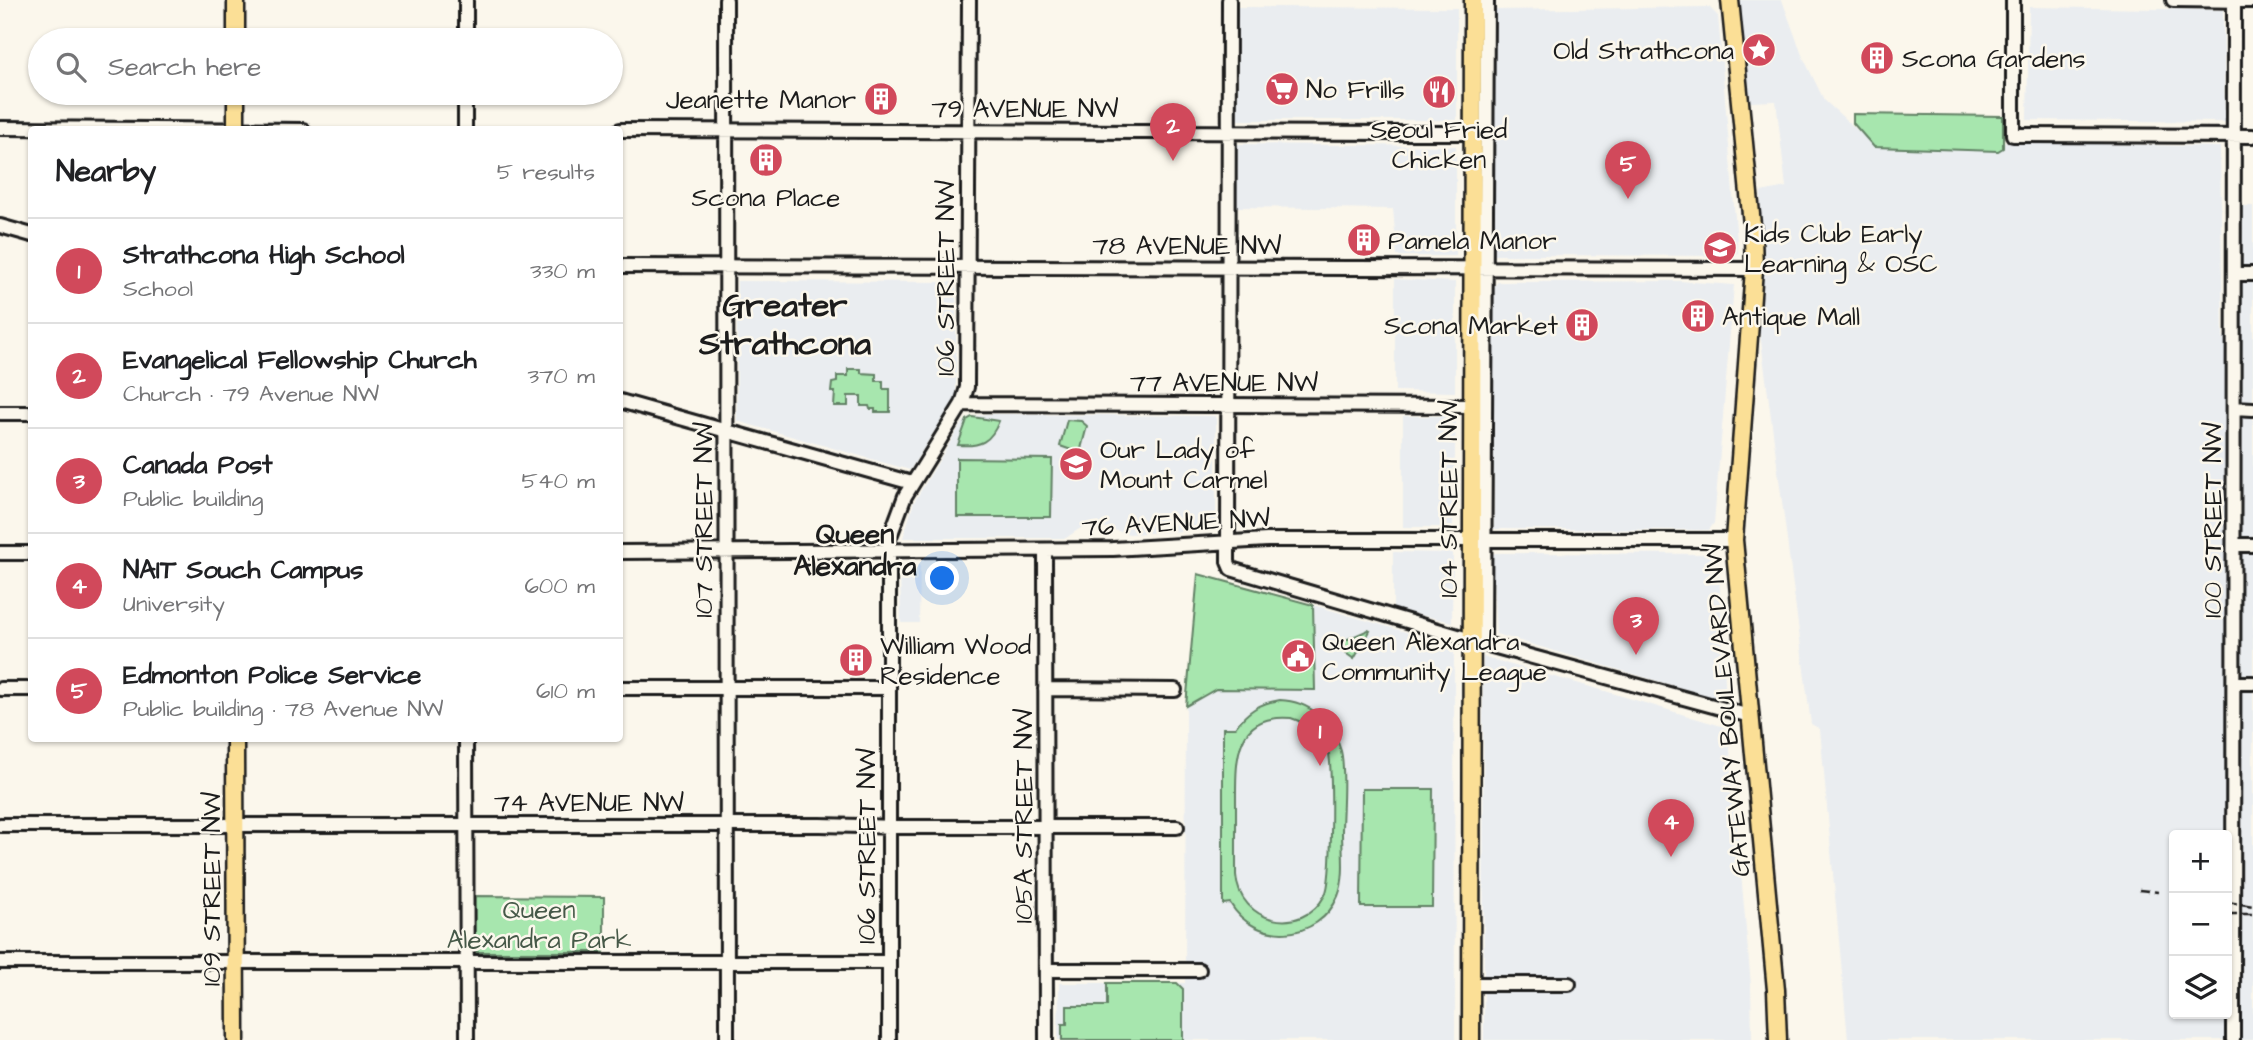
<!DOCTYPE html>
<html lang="en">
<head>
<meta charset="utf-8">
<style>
  body { margin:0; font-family:"Architects Daughter",sans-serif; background:#f6f6f6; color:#202124 }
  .controls { position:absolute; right:21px; bottom:21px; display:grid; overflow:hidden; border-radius:7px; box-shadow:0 2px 5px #0004 }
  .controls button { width:63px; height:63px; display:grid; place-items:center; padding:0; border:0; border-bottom:2px solid #e0e0e0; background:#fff; color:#202124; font:35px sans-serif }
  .you { position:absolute; left:943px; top:579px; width:24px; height:24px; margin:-18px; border:5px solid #fff; border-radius:50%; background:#1a73e8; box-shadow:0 0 0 10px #1a73e833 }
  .badge { display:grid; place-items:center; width:46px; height:46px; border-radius:50%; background:#d1495b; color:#fff; font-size:23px; font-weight:700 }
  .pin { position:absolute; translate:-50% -58px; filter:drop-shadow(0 2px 4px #0008) }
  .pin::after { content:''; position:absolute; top:37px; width:24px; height:21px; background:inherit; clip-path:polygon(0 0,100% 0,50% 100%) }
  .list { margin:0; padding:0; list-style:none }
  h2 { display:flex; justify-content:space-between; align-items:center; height:91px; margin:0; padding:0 28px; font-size:30px }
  h2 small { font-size:23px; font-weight:400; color:#757577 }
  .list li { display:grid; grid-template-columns:46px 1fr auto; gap:21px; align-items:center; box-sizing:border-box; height:105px; padding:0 28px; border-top:2px solid #e0e0e0 }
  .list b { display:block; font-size:26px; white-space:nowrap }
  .list p { margin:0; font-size:23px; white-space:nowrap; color:#757577 }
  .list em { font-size:23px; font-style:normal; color:#757577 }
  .icon { flex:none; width:38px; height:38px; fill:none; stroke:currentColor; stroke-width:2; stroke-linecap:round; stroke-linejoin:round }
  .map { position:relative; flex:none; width:2253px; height:1040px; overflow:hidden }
  .search { position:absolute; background:#fff; box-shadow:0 2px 5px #0004; left:28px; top:28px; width:595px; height:77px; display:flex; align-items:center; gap:18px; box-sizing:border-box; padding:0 24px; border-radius:38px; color:#757577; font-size:26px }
  .panel { position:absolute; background:#fff; box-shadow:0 2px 5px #0004; left:28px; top:126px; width:595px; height:616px; border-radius:7px }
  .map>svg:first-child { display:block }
</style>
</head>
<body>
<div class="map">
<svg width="2253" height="1040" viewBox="0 0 2253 1040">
  <rect width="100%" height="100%" fill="#fbf7ec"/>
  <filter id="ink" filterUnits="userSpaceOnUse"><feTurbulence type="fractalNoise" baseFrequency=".0143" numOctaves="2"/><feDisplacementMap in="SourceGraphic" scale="14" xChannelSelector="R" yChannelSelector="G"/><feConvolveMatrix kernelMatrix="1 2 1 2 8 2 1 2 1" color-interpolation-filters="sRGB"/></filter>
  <g filter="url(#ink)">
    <!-- built -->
    <path fill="#eaedf0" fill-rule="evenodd" d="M1740 0H1782L1802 55 1824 100 1866 138 2220 147 2223 341 2243 281 2242 206H2253V1040H1848L1820 729 1811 724 1760 333 1761 192 1786 187 1776 101 1750 102ZM2174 835H2227V1014H2174Z
      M1238 7 1457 8V120H1238Z
      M1709 7 1718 16 1738 253 1735 256 1493 255V10Z
      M2029 7 2223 10 2225 122 2027 120Z
      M1237 144 1456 146V256H1397L1393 209 1237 207Z
      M1395 279 1455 282V392L1395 391Z
      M737 281 956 282V397L910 470 737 421Z
      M1680 281 1734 285 1714 523 1709 530 1494 529V286L1498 282Z
      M987 414 1216 416V526L1209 530 1129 534 1088 523 1066 538H903L914 502 960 426 969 417Z
      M1403 416H1456L1453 527H1403Z
      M1393 552 1453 553 1452 622 1393 609Z
      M1495 553 1718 554 1726 701 1496 634 1492 555Z
      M900 564 920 565 919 623H901Z
      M1313 605 1454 646 1455 1040H1058L1059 983H1185L1186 706 1215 689 1315 690Z
      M1483 657 1602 690 1728 728 1751 985 1752 1040H1484Z"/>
    <!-- green -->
    <path fill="#a7e6ae" stroke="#628165" stroke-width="2" fill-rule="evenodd" d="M1853 114 2003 116V148L1998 151 1874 147 1853 123Z
      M848 369H861V373L876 374V381H883V389H890V412H875V409H870L869 406H861V396H848V406H834L835 392H831L832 383 837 382V376H848Z
      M972 417 999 421C991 442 980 447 958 445L967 420Z
      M1067 420 1081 421 1087 426 1081 449 1077 452 1060 446Z
      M957 458 1052 459 1051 517H957Z
      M1198 574 1313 605 1315 690 1216 689 1186 706Z
      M1368 630 1370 631 1354 659 1347 654 1339 643Z
      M1280 700C1310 701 1333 722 1341 751 1346 772 1342 810 1342 832 1342 852 1346 877 1338 896 1319 942 1255 946 1230 903L1223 904V728H1235C1247 711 1260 703 1280 700ZM1291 718C1310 724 1322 735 1329 754 1332 773 1333 880 1325 895 1302 938 1239 923 1236 875 1236 851 1236 828 1236 804 1236 762 1233 713 1291 718Z
      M1362 789H1433L1432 907H1361Z
      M473 896 604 897V952H473Z
      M1107 983H1177L1183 989V1040H1062V1024H1067V1006H1107Z"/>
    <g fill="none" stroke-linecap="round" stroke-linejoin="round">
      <!-- minor casing -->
      <g stroke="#1c1c1c" stroke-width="18">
        <path id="minor" d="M726 0 727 1040
          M1229 0 1228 562 1231 569 1485 644 1750 716
          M2013 0V135L2253 136
          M2173 0 2253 1
          M466 40V0
          M465 93V130
          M0 128 303 130
          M620 130 1400 133H1472L1487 130
          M0 226 32 235
          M620 266 1754 269
          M2234 274H2253
          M620 401 912 483
          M962 404 1479 406
          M2234 408 2253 409
          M0 413H32
          M2234 545H2253
          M1045 550 1046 1040
          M620 552 1113 549 1267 540H1734
          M0 553H32
          M1484 643 1487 0
          M2234 683H2253
          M620 688H888
          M0 689H32
          M1045 689 1175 690
          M466 738 467 1040
          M0 825H820L900 827H1177
          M0 962H889
          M1046 970H1199
          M1471 984H1569
          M889 1040V539L905 496 962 404 967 387 969 0
          M2233 1040 2234 0"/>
      </g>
      <!-- major casing -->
      <g stroke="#1c1c1c" stroke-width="21">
        <path id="major" d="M236 0V40
          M1730 0 1753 235 1754 269 1734 540 1776 990 1778 1040
          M236 93V130
          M235 738 236 1040
          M1471 1040 1473 0"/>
      </g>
      <!-- minor -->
      <use href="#minor" stroke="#fbf7ec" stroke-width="12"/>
      <!-- major -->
      <use href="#major" stroke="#fbdf96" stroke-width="16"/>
      <!-- rail -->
      <path stroke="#1c1c1c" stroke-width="2.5" stroke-dasharray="10 5" stroke-linecap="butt" d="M2139 890 2158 892
        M2227 902 2253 906
        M2227 914H2253"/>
    </g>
  </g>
  <!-- icons -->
  <defs>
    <g id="sight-disc" transform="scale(1.75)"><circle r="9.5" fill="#d1495b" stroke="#fbf7ec"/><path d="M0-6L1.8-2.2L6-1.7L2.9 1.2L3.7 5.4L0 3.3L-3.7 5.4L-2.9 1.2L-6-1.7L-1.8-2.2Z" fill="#fff"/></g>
    <g id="building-disc" transform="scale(1.75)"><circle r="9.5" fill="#d1495b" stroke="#fbf7ec"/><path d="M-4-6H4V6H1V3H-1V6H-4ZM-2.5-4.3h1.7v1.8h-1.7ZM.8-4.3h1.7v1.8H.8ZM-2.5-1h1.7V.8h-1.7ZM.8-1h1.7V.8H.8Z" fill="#fff"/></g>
    <g id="supermarket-disc" transform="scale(1.75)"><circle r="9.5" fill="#d1495b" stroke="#fbf7ec"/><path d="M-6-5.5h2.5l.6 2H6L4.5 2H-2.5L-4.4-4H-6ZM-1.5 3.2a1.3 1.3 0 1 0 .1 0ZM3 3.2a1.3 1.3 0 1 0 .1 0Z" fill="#fff"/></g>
    <g id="restaurant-disc" transform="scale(1.75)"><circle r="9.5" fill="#d1495b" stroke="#fbf7ec"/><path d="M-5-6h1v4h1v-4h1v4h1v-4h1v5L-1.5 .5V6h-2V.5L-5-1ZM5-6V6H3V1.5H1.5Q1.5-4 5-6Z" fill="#fff"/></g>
    <g id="school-disc" transform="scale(1.75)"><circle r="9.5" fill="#d1495b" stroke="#fbf7ec"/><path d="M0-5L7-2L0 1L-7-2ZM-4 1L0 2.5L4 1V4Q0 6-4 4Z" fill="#fff"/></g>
    <g id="civic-disc" transform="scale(1.75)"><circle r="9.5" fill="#d1495b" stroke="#fbf7ec"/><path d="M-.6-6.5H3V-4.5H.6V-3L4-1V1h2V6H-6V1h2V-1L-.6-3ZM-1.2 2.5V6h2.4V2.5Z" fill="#fff"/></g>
  </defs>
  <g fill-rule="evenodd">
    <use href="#sight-disc" x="1759" y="50"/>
    <use href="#building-disc" x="1877" y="58"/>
    <use href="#supermarket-disc" x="1282" y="89"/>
    <use href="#restaurant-disc" x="1439" y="92"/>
    <use href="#building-disc" x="881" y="99"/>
    <use href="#building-disc" x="766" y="160"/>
    <use href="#building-disc" x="1364" y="240"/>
    <use href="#school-disc" x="1720" y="248"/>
    <use href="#building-disc" x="1698" y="316"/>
    <use href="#building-disc" x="1582" y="325"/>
    <use href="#school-disc" x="1076" y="464"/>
    <use href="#civic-disc" x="1298" y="656"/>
    <use href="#building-disc" x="856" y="660"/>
  </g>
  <g text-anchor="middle" stroke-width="5" stroke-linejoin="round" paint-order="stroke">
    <!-- poi labels -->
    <g font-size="26" fill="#1c1c1c" stroke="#fbf7ec" text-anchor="start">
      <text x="1734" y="59" text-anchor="end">Old Strathcona</text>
      <text x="1902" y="67">Scona Gardens</text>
      <text x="1306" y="98">No Frills</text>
      <text x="856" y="108" text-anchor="end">Jeanette Manor</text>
      <text x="1439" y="138" text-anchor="middle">Seoul Fried<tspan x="1439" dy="30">Chicken</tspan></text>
      <text x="766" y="206" text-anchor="middle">Scona Place</text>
      <text x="1744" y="242">Kids Club Early<tspan x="1744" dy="30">Learning &amp; OSC</tspan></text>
      <text x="1388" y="249">Pamela Manor</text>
      <text x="1722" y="325">Antique Mall</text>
      <text x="1558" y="334" text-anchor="end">Scona Market</text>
      <text x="1100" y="458">Our Lady of<tspan x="1100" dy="30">Mount Carmel</tspan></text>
      <text x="1322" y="650">Queen Alexandra<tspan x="1322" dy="30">Community League</tspan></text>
      <text x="880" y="654">William Wood<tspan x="880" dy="30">Residence</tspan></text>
    </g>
    <!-- street labels -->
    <g font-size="26" fill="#1c1c1c" stroke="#fbf7ec">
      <text x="1025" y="117">79 AVENUE NW</text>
      <text x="1187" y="254">78 AVENUE NW</text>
      <text transform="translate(945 278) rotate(-90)" y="9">106 STREET NW</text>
      <text x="1224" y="391">77 AVENUE NW</text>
      <text transform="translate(1448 499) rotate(-90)" y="9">104 STREET NW</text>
      <text transform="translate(703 520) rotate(-90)" y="9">107 STREET NW</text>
      <text transform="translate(2212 520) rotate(-90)" y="9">100 STREET NW</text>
      <text transform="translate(1176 522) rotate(-3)" y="9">76 AVENUE NW</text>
      <text transform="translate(1726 710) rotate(-95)" y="9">GATEWAY BOULEVARD NW</text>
      <text x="589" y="811">74 AVENUE NW</text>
      <text transform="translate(1023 816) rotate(-90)" y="9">105A STREET NW</text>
      <text transform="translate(866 846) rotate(-90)" y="9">106 STREET NW</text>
      <text transform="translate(211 889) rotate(-90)" y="9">109 STREET NW</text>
    </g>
    <!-- park labels -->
    <g font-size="26" fill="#465948" stroke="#fbf7ec">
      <text x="539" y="918">Queen<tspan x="539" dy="30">Alexandra Park</tspan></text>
    </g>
    <!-- neighbourhood labels -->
    <g font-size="28" font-weight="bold" fill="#1c1c1c" stroke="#fbf7ec">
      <text x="855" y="543">Queen<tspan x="855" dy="32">Alexandra</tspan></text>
    </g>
    <!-- district labels -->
    <g font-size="33" font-weight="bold" fill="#1c1c1c" stroke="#fbf7ec">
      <text x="785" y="316">Greater<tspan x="785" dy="38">Strathcona</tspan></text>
    </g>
  </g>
</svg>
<div class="controls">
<button>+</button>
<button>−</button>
<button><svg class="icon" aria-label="layers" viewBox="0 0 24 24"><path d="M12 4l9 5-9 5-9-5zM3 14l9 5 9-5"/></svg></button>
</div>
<div class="you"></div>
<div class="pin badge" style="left:1320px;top:766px">1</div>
<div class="pin badge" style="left:1173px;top:161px">2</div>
<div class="pin badge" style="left:1636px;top:655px">3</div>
<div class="pin badge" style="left:1671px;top:857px">4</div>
<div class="pin badge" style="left:1628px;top:199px">5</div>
<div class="search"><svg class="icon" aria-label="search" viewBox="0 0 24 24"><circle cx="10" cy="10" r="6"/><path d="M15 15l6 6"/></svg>Search here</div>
<section class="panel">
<h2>Nearby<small>5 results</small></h2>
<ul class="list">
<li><span class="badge">1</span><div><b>Strathcona High School</b><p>School</p></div><em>330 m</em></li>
<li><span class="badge">2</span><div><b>Evangelical Fellowship Church</b><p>Church · 79 Avenue NW</p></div><em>370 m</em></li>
<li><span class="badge">3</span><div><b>Canada Post</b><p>Public building</p></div><em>540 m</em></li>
<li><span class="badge">4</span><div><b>NAIT Souch Campus</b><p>University</p></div><em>600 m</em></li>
<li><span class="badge">5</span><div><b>Edmonton Police Service</b><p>Public building · 78 Avenue NW</p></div><em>610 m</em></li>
</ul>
</section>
</div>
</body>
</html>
